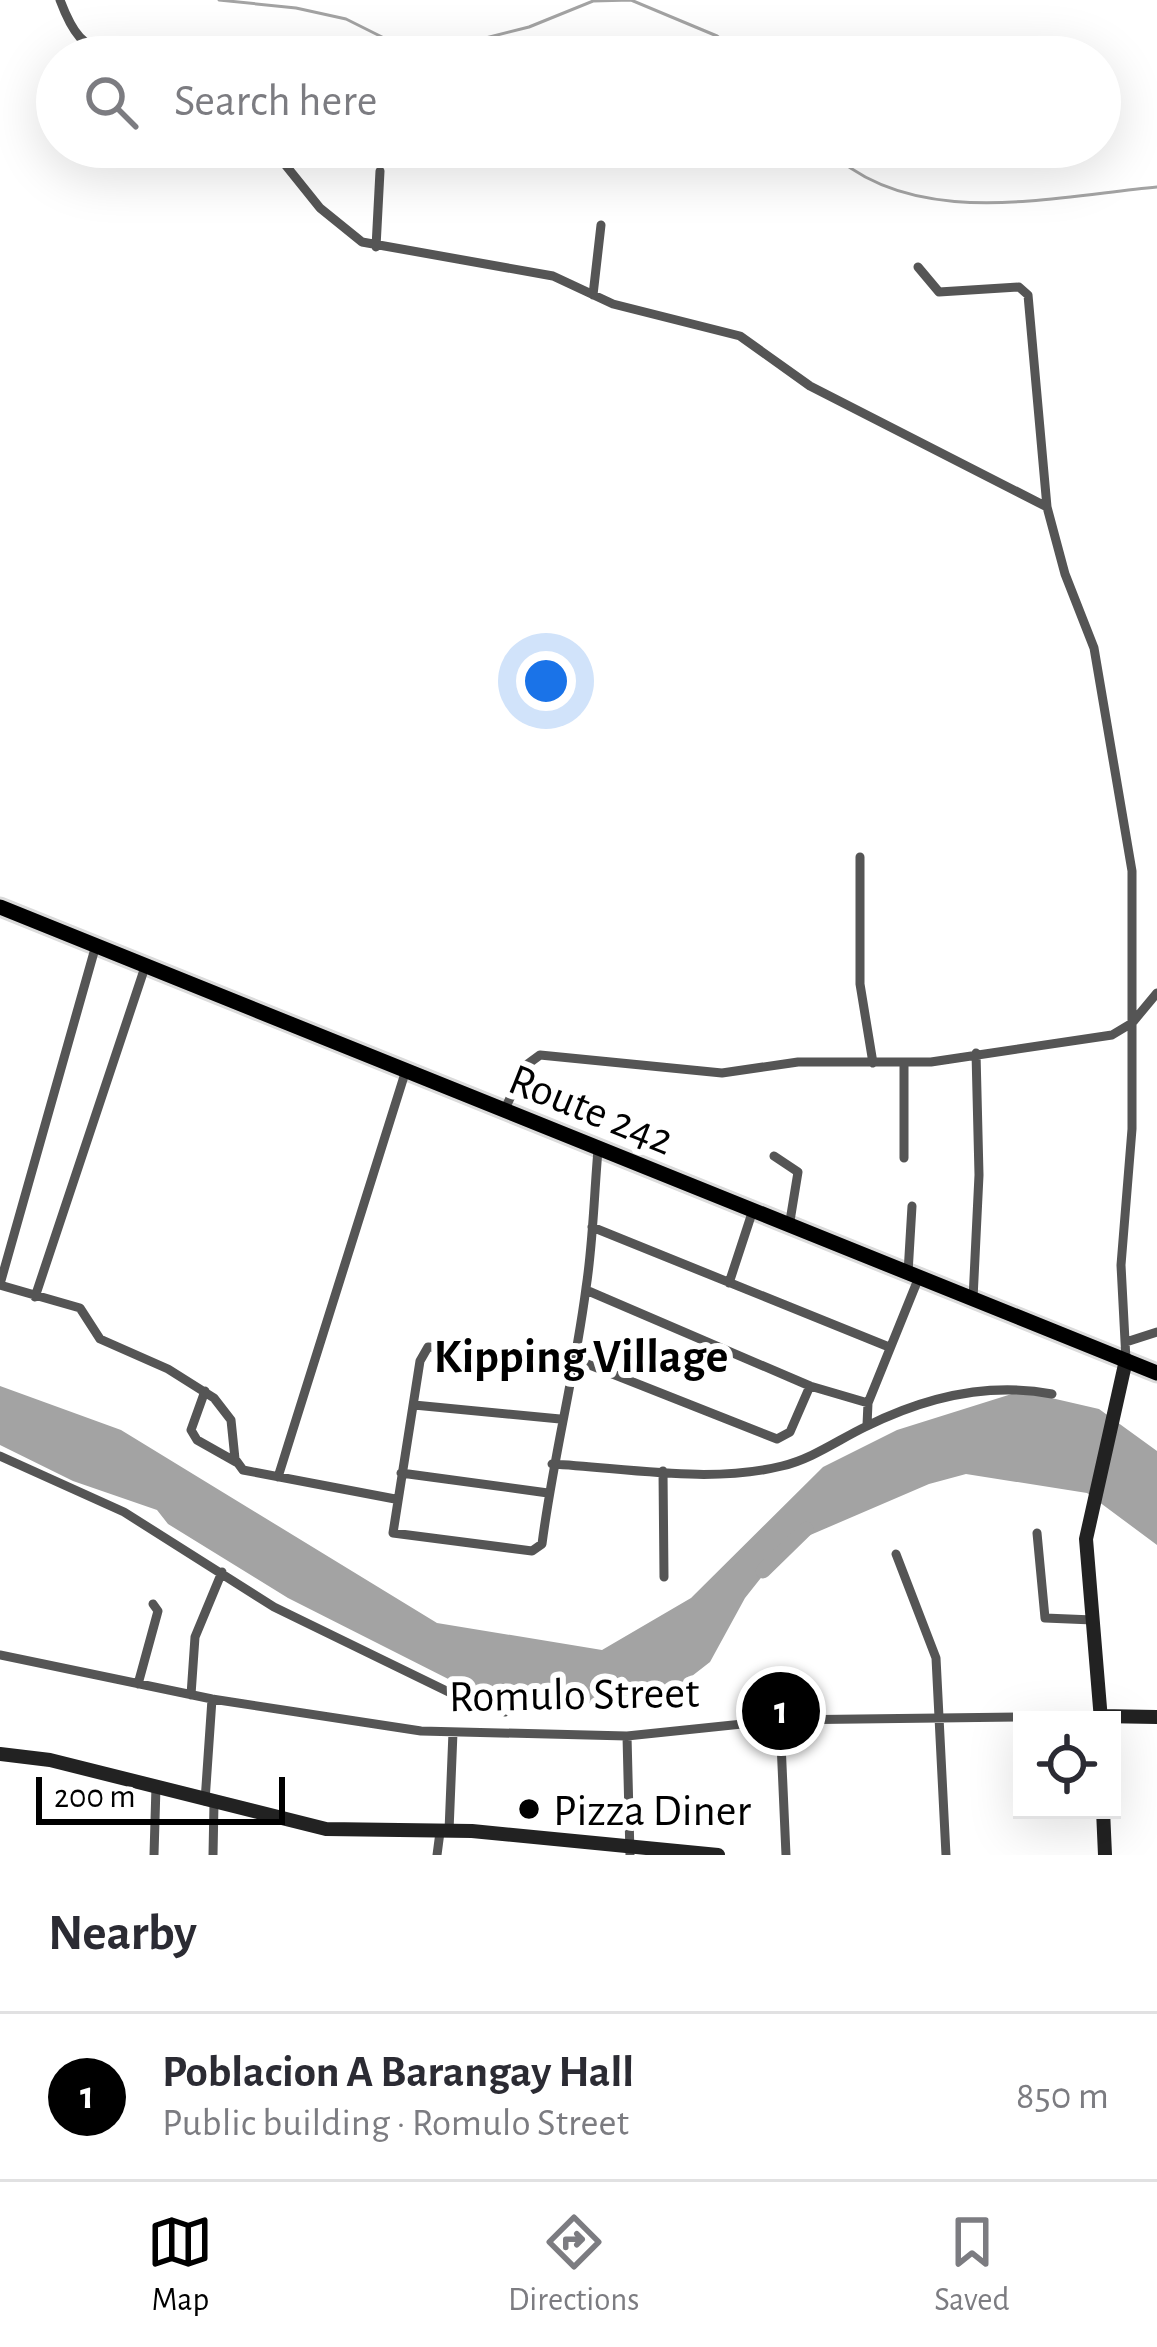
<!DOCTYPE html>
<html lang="en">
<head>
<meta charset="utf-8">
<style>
  body { margin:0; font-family:"Alegreya Sans",sans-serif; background:#f7f7f7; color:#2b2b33 }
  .controls { position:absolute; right:36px; bottom:36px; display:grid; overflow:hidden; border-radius:0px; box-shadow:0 12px 48px #0002 }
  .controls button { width:108px; height:108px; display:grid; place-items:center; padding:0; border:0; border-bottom:3px solid #e1e1e2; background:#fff; color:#2b2b33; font:60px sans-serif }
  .scale { position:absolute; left:36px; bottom:30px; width:249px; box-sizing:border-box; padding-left:12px; border:6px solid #000; border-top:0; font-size:33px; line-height:42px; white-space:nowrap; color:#000; -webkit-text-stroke:9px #fff; paint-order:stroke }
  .you { position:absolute; left:546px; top:681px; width:42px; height:42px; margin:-30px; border:9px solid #fff; border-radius:50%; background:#1a73e8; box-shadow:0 0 0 18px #1a73e833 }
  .badge { display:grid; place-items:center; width:78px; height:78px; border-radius:50%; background:#000; color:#fff; font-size:39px; font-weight:700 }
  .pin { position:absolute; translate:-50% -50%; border:6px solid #fff; box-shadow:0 3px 12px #0006 }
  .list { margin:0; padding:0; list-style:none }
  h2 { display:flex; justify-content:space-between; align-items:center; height:156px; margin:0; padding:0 48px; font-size:51px }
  h2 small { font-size:39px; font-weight:400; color:#7c7c81 }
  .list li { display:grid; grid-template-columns:78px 1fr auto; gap:36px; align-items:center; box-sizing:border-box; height:168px; padding:0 48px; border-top:3px solid #e1e1e2 }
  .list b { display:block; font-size:45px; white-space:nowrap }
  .list p { margin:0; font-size:39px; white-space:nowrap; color:#7c7c81 }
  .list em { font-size:39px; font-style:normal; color:#7c7c81 }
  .icon { flex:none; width:66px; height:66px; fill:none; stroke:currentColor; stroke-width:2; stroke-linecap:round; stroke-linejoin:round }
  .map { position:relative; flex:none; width:1157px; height:1855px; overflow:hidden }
  .search { position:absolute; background:#fff; box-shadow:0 12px 48px #0002; left:36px; right:36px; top:36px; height:132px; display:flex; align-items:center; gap:30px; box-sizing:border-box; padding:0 42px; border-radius:66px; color:#7c7c81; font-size:45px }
  .sheet { height:324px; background:#fff }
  nav { display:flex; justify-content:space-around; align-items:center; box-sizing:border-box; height:168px; border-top:3px solid #e1e1e2; background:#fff; font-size:33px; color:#7c7c81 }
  nav a { display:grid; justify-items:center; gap:6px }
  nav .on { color:#000 }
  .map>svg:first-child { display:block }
</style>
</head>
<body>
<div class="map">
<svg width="1157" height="1855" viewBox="0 0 1157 1855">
  <rect width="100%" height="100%" fill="#fff"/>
  <!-- water -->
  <path fill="#a3a3a3" d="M0 1386 121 1430 437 1623 602 1650 691 1598 823 1467 897 1430 1021 1391 1099 1409 1157 1451V1545L1087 1493 966 1474 929 1484 787 1545 745 1598 710 1662 665 1697 607 1705 474 1692 288 1598 168 1524 157 1510 73 1481 0 1445Z"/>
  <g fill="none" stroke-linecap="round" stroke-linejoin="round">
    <!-- stream -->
    <path stroke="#a3a3a3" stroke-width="3" d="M219 0 296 8 346 19 396 44 446 48 529 27 593 1 631 0 717 36 744 57
      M825 147C909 232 1049 197 1157 187"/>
    <!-- river -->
    <path stroke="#a3a3a3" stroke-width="15" d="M763 1571 806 1529"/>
    <!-- primary casing -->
    <g stroke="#dbdbdb" stroke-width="21">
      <path id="primary" d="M0 907 1157 1373"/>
    </g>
    <!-- street -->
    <path stroke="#555" stroke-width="9" d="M60 0C72 32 82 48 116 57
      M271 147 320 208 362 242 553 276 613 304 740 336 810 386 1047 507
      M376 247 380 171
      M918 267 939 292 1019 287 1028 295 1047 507 1065 574 1094 648 1132 871V1129L1121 1265 1126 1360
      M593 295 601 225
      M860 857V984L873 1063
      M504 1111 525 1066 540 1055 722 1073 798 1062H931L1112 1035 1132 1023 1157 993
      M598 1150C594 1196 593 1243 586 1288 575 1374 553 1458 542 1544L532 1551 393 1533 420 1361 428 1347 572 1358 777 1439 790 1432 810 1386
      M774 1156 798 1172 789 1227
      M904 1158V1064
      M592 1227 889 1347
      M908 1273 912 1206
      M729 1283 752 1213
      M0 1284 96 945
      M0 1285 80 1308 100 1339 168 1369 214 1398 231 1420 235 1459 243 1470 395 1499
      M586 1290 810 1386 868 1403
      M35 1297 146 964
      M973 1299 979 1175 976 1053
      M1126 1342 1157 1332
      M205 1391 191 1430 197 1440 236 1462
      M414 1405 560 1419
      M867 1425 868 1403 919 1277
      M0 1456 124 1512 274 1607 461 1698 505 1712
      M552 1464C626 1468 710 1484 782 1466 812 1459 838 1440 865 1427 923 1398 988 1382 1052 1394
      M663 1471 664 1577
      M401 1473 548 1493
      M278 1477 406 1070
      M1037 1533 1045 1618 1093 1620
      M896 1554 936 1658 946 1855
      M0 1655 212 1699 421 1731 627 1736 780 1720 1100 1716
      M138 1684 158 1611 153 1604
      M191 1695 195 1637 222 1572
      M780 1720 786 1855
      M627 1736 630 1855
      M205 1801 212 1699
      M449 1831 453 1732
      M154 1855 156 1786
      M213 1855 214 1803
      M437 1855 440 1832"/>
    <!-- secondary -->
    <path stroke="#222" stroke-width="14" d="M1100 1716 1157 1717
      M1101 1720 1086 1539 1126 1360
      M0 1754 50 1760 326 1829 472 1831 718 1855
      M1103 1810 1105 1855"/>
    <!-- primary -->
    <use href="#primary" stroke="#000" stroke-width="15"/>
  </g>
  <!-- markers -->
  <circle fill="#000" stroke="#fff" stroke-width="4.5" cx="529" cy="1809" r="12"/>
  <g text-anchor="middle" stroke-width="12" stroke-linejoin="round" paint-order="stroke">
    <!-- street labels -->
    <g font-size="45" fill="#000" stroke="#fff">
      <text transform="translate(592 1108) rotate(22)" y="16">Route 242</text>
      <text transform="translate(574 1693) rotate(-1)" y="16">Romulo Street</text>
    </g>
    <!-- poi labels -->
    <g font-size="45" fill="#000" stroke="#fff" text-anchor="start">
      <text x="553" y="1825">Pizza Diner</text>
    </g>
    <!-- neighbourhood labels -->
    <g font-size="48" font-weight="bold" fill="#000" stroke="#fff">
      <text x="581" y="1372">Kipping Village</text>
    </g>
  </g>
</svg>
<div class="controls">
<button><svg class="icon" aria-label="locate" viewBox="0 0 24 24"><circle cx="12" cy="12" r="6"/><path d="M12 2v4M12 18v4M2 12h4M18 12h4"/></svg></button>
</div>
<div class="scale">200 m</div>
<div class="you"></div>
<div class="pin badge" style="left:781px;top:1711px">1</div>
<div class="search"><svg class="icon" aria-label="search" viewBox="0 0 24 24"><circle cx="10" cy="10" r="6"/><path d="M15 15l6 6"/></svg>Search here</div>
</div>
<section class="sheet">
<h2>Nearby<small></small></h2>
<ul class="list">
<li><span class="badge">1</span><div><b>Poblacion A Barangay Hall</b><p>Public building · Romulo Street</p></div><em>850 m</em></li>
</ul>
</section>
<nav>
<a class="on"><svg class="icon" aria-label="map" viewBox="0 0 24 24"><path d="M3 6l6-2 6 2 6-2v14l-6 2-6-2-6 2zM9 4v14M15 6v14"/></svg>Map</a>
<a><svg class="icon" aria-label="directions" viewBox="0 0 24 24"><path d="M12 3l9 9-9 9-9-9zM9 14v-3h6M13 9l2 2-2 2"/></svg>Directions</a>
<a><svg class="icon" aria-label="saved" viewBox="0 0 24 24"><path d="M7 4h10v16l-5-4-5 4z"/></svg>Saved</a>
</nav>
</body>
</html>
